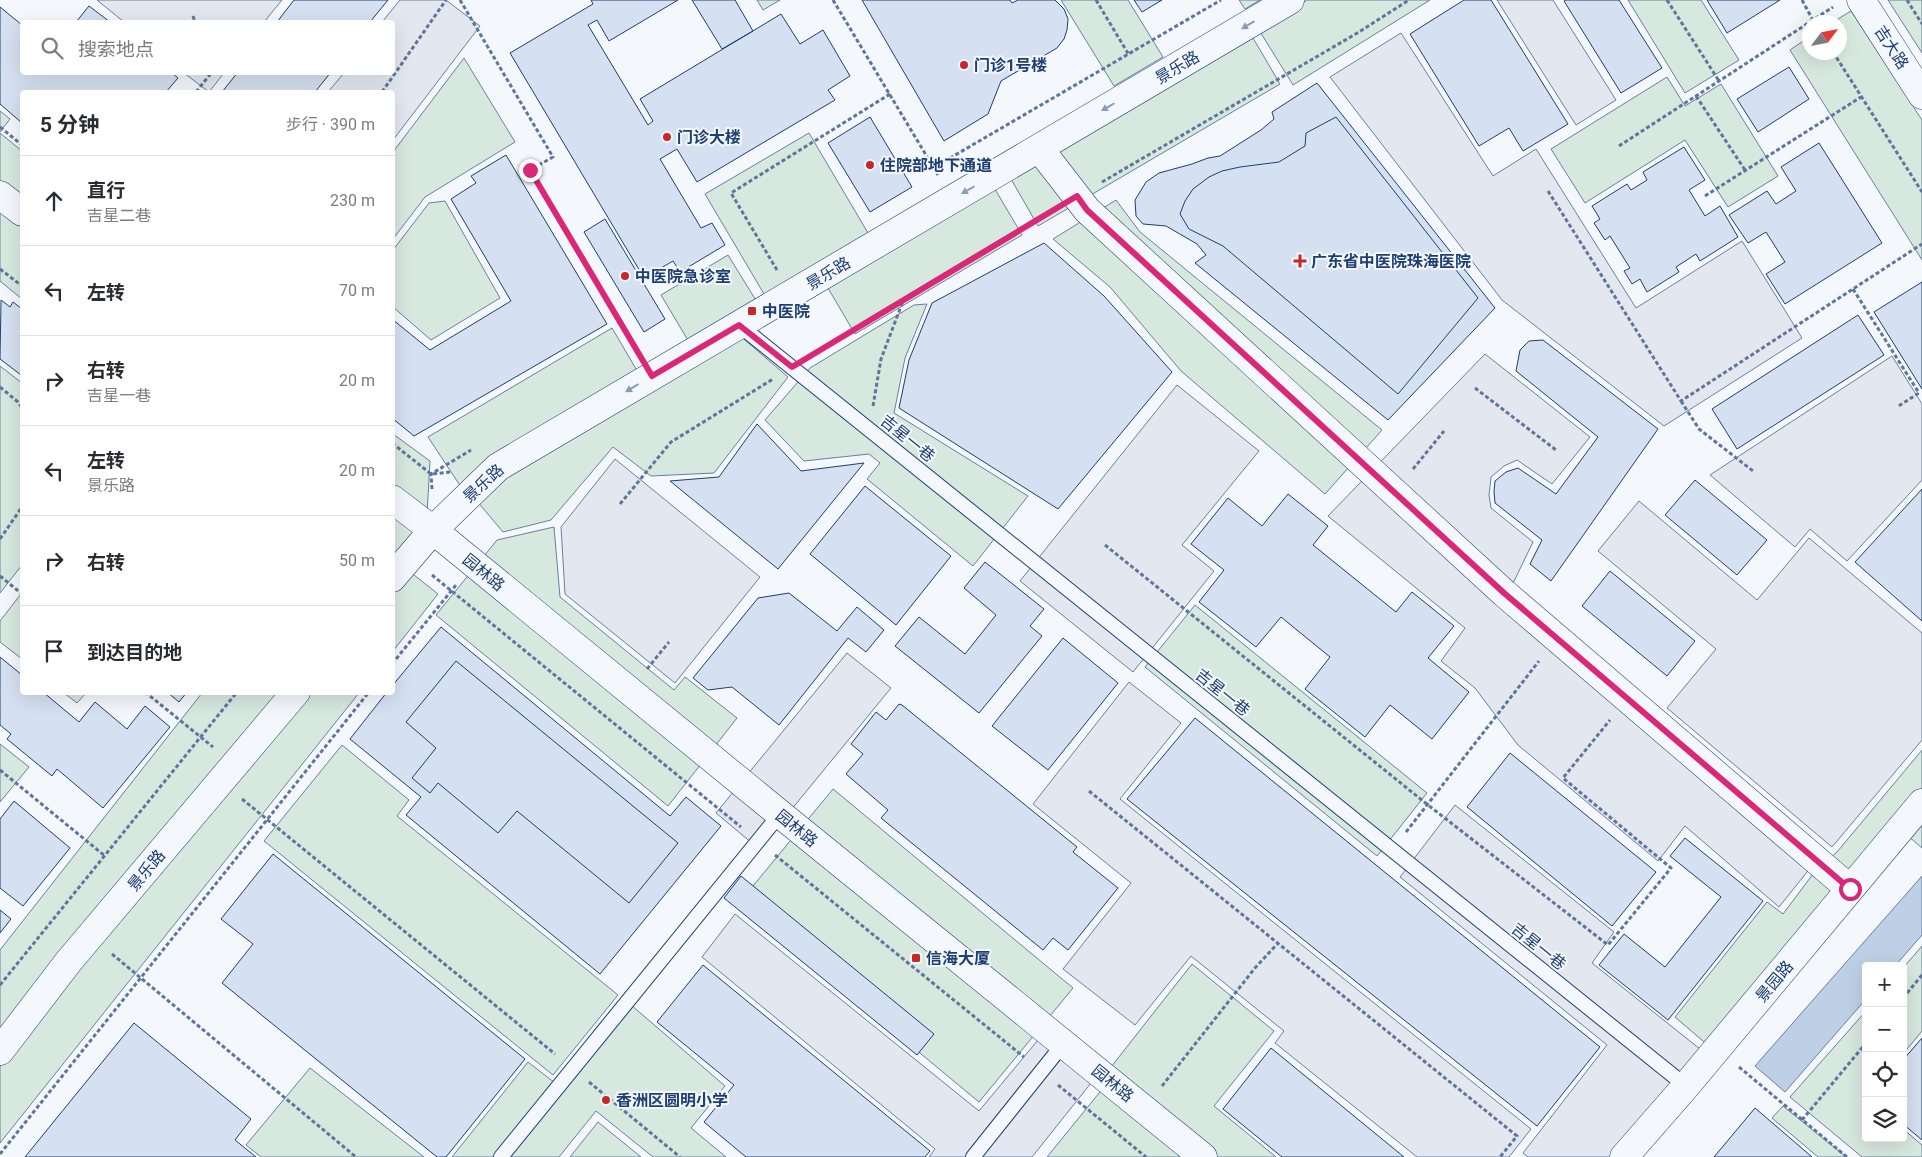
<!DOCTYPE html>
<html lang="zh">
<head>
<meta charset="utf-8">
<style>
  body { margin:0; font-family:Roboto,"Noto Sans SC",sans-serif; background:#f2f2f3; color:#2b2b33 }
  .controls { position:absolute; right:15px; bottom:15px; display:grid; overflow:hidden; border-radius:5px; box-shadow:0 5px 20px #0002 }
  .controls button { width:45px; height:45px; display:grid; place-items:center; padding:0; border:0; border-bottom:1px solid #e1e1e2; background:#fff; color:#2b2b33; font:25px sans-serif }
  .compass { position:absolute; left:1802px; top:15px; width:45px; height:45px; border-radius:50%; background:#fff; box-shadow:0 5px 20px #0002; rotate:58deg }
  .stop { position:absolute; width:15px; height:15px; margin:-11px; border:4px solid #db2777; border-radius:50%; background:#fff }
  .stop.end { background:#db2777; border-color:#fff; box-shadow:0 1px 5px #0008 }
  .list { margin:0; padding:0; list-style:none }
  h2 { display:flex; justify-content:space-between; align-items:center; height:65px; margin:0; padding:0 20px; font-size:21px }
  h2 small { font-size:16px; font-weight:400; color:#7c7c81 }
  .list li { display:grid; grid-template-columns:32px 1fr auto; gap:15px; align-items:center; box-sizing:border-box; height:90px; padding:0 20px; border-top:1px solid #e1e1e2 }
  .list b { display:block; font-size:19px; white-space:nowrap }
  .list p { margin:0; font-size:16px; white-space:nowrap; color:#7c7c81 }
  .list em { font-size:16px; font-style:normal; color:#7c7c81 }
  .icon { flex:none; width:28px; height:28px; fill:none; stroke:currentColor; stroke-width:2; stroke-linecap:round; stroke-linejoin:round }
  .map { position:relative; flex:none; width:1922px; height:1157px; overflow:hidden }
  .search { position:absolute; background:#fff; box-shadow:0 5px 20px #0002; left:20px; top:20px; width:375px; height:55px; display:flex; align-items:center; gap:12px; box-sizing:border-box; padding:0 18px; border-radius:5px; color:#7c7c81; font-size:19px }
  .panel { position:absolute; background:#fff; box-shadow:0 5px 20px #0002; left:20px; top:90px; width:375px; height:605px; border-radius:5px }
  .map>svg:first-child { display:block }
</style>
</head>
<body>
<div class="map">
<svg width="1922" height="1157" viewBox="0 0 1922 1157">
  <rect width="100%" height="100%" fill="#f4f7fb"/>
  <!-- green -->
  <path fill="#d7e8df" stroke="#687fa3" d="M757 0H780L763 10Z
    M1061 0H1128L1163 57 1114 86Z
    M1239 0H1260L1245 9Z
    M1307 0H1430L1293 85 1259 30Z
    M1628 0H1701L1739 60 1685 93Z
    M1888 0H1922V53Z
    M1851 11 1922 120V260L1790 50 1809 37 1810 52H1840V22H1833Z
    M1253 38 1280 84 1038 226 1011 179Z
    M464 58 515 142 425 197 393 239V152Z
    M1667 77 1685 106 1721 84 1778 176 1728 207 1685 140 1585 203 1551 149Z
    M0 111 10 119 0 132Z
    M0 133 22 151V299L0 281Z
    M809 133 868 233 764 294 705 194Z
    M992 184 1022 235 855 334 825 283Z
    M1116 200 1140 232 1382 430 1325 494 1181 371 1110 287 1053 239Z
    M445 201 500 298 431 340 393 307V250L429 203Z
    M728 255 757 302 689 342 661 295Z
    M927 304 905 358 894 413 1028 496 973 566 867 479 880 463 869 454 804 461 765 420 810 368 914 305Z
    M612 328 639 374 461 487 428 437Z
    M738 334 788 377 714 473 651 476 613 447 551 520 503 532 476 500 509 467Z
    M0 366 22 383V565L0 593Z
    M393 434 430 461 426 532 393 573Z
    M554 527 560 597 674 690 685 677 737 718 668 806 436 615 497 540Z
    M409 571 438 594 393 651V590Z
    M21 594 22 595V659L0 642V621Z
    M1195 605 1427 793 1377 856 1145 667Z
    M64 693H86L77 703Z
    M202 693H293L0 1047V950Z
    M307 693H359L0 1143V1066L74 970Z
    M0 744 29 767 0 802Z
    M342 745 409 800 397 816 618 995 553 1075 264 841Z
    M1922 750V793L1710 1047 1675 1017 1767 902 1783 914 1816 870 1837 852Z
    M833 789 1073 988 979 1102 739 903Z
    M1922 817V848L1907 835Z
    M1922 946V1031L1903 1054V968Z
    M1192 964 1274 1031 1214 1106 1276 1157H1217L1111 1067Z
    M623 998 725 1086 691 1128 726 1157H653L596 1111 559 1157H452L528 1062 555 1083Z
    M1866 1011V1138H1903V1129L1922 1145V1157H1862L1790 1097Z
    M310 1068 424 1157H261L246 1145Z
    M1104 1087 1189 1157H1047Z
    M1783 1106 1846 1157H1818L1772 1118Z
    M598 1122 641 1157H570Z"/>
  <!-- parking -->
  <path fill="#e3e8f0" stroke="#687fa3" d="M97 0H282L264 22H124Z
    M400 0H446L480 26 393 140 392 92H328L344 73 392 72V22H382Z
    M1497 0H1553L1616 100 1576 125Z
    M1401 33 1493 176 1536 149 1636 308 1742 241 1802 338 1664 426 1502 300 1330 77Z
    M184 73 224 72V73L209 92Z
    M1485 354 1590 437 1552 484 1517 460 1504 466 1491 477 1489 495 1491 508 1533 542 1502 606 1811 867 1779 907 1685 826 1658 861 1518 745 1475 688 1441 661 1465 628 1328 516Z
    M1892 356 1922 404V480L1847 561 1810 529 1795 547 1710 475Z
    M1177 385 1259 451 1182 545 1214 571 1133 672 1020 581Z
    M615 459 760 577 675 683 565 594 561 527Z
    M1639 501 1757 600 1809 538 1922 633V740L1832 847 1667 708 1716 649 1598 551Z
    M847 653 891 688 759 849 716 813Z
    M1129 682 1181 723 1120 799 1531 1129 1509 1157H1417L1275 1043 1284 1031 1191 956 1135 1025 1063 969 1131 883 1033 804Z
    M1455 805 1614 932 1592 963 1705 1053 1615 1157H1528L1523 1153 1607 1045 1400 877Z
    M735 914 979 1111 1043 1034 1095 1078 1032 1157H929L935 1149 702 957Z"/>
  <!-- water -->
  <path fill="#bed0e5" stroke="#687fa3" d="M1922 876V935L1895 966H1866V999L1785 1092 1755 1066Z"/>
  <!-- building -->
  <path fill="#d5e0f0" stroke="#1d3f73" d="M294 0H388L370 22H277Z
    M591 0H678L609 41 597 20 588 25 648 125 653 121 640 99 781 14 800 44 823 30 850 76 828 90 835 100 697 182 677 149 660 159 701 228 712 223 725 245 680 272 673 261 644 278 510 53 593 4Z
    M692 0H735L753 31 722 49Z
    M862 0H1010L1012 3 1018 0H1055L1064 9 1068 19 1067 30 1064 39 1057 48 1001 81 988 114 944 141Z
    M1134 0H1162L1142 12Z
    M1464 0H1491L1568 124 1523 151 1509 128 1479 146 1410 34Z
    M1566 0H1619L1662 68 1621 93 1564 1Z
    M1707 0H1780L1727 33Z
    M89 6 110 22H76Z
    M0 7 22 25V72H171L178 78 166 92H22V123L0 104Z
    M1789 67 1809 99 1758 132 1737 99Z
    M238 72H331L315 92H222Z
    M1317 83 1495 308 1388 420 1195 263 1206 255 1197 244 1166 226 1143 224 1136 216 1135 200 1146 182 1159 173 1192 164 1208 158 1220 156 1261 130 1274 119 1272 112Z
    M870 117 912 187 870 212 828 143Z
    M1336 117 1478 298 1398 394 1223 246 1189 229 1180 214 1185 201 1193 189 1209 177 1222 171 1240 167 1279 162 1305 146 1306 133Z
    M1819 143 1882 243 1785 304 1766 274 1785 262 1766 232 1748 243 1729 215 1767 191 1776 204 1796 191 1781 167Z
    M1684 147 1705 180 1689 190 1705 216 1720 206 1738 237 1700 261 1696 254 1676 267 1679 272 1647 292 1640 279 1632 284 1624 271 1630 268 1610 236 1605 240 1594 223 1600 219 1592 206 1627 184 1631 190 1647 180 1643 172Z
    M506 155 607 324 414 436 392 418V319L430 350 511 301 451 199 476 183 471 176Z
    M605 219 665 319 644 332 584 232Z
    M1044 243 1104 296 1172 372 1058 509 899 408 909 360 932 303Z
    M1922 282V389L1874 312Z
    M1 300 10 307 13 302 22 309 21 375 0 359Z
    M1858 315 1884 355 1737 449 1712 409Z
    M1543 340 1658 429 1551 581 1530 564 1542 540 1495 503 1494 492 1495 481 1506 472 1518 468 1556 494 1598 437 1516 371 1520 350 1529 341Z
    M757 424 801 471 864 463 778 569 670 481 719 477Z
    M1695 480 1767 540 1737 575 1665 515Z
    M865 486 951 556 896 625 810 554Z
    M1922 489V621L1855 562Z
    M1288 494 1328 526 1313 545 1396 612 1412 592 1454 626 1428 658 1469 692 1432 739 1390 705 1365 737 1305 689 1330 657 1281 617 1256 647 1199 602 1224 570 1191 544 1228 498 1262 526Z
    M985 562 1044 609 1030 626 1042 636 979 713 895 646 919 617 965 654 996 615 964 588Z
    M1610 571 1695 641 1667 676 1582 606Z
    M789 593 837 631 857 607 884 630 866 652 848 638 779 725 732 687 708 690 693 678 758 598Z
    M441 627 670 816 686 797 721 826 600 974 406 815 421 797 350 739 387 692H392V686Z
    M1063 638 1118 683 1048 770 992 726Z
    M0 657 22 675V692H43L79 722 95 702 127 729 145 706 170 727 103 808 57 769 52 776 7 739 11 734 0 725Z
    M456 661 678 843 629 903 517 811 498 833 438 783 430 793 412 778 436 748 406 722Z
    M167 692H187L179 702Z
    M899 704 902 705 1077 847 1073 852 1118 888 1068 950 1053 938 1043 950 881 818 888 810 846 774 863 754 851 744 876 712 886 720Z
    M1195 718 1600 1047 1537 1126 1127 799Z
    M1510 753 1656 872 1612 926 1467 807Z
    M14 801 70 848 23 906 0 888V819Z
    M1685 838 1763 901 1668 1020 1599 965 1624 934 1665 967 1721 897 1670 856Z
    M273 854 525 1059 446 1157H437L222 983 253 944 221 919Z
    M741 876 934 1034 917 1055 724 898Z
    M0 910 11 919 0 933Z
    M703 965 930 1151 925 1157H746L704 1122 734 1085 657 1022Z
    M134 1023 251 1119 235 1140 256 1157H25Z
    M1922 1038V1140L1903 1124V1060Z
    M1271 1048 1404 1157H1282L1223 1109Z
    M1755 1108 1812 1157H1714Z"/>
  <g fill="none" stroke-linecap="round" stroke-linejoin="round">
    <!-- lane casing -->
    <g stroke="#1d3f73" stroke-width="16">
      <path id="lane" d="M739 325 1686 1086
        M501 1157 780 814
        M973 1157 1064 1043"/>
    </g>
    <!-- street casing -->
    <g stroke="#1d3f73" stroke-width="29">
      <path id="street" d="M1039 148 1087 210 1504 593 1850 889
        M0 195 22 212
        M392 499 433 530 780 814 1203 1157
        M392 578 433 530 498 467 1290 0
        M0 1051 69 961 296 692
        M1624 1157 1686 1086 1922 803"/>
    </g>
    <!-- secondary casing -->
    <g stroke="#1d3f73" stroke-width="29">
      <path id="secondary" d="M1861 0 1922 95"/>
    </g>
    <!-- path -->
    <path stroke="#5e769c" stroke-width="3" stroke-dasharray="4 2.5" stroke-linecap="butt" d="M460 0 553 157 530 170 637 352
      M833 0 938 175
      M1096 0 1129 55
      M1667 0 1719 81
      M1802 0 1814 22
      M1907 0 1922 24
      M193 16 195 22
      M1833 52 1922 192
      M196 92 212 72
      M382 92 446 0
      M1696 96 1745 170
      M0 127 22 145
      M1619 146 1833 7
      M933 168 1221 0
      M1102 182 1359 32 1409 0
      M1548 191 1681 401 1922 244
      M1705 196 1861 97
      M0 269 22 286
      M777 270 731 193 890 94
      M1853 289 1919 393 1897 407
      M812 355 1051 212
      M0 387 18 402 22 408
      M1475 388 1556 450
      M1681 401 1699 429 1753 471
      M873 406 881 359 903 301
      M392 443 431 474 451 472
      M1413 469 1444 431
      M432 489 431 474 471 450
      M620 504 671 442 773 379
      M0 539 22 507
      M1105 545 1428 805 1608 945 1671 868 1563 778 1610 720
      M432 575 741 827
      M0 576 22 594
      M392 664 456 585
      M647 669 669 642
      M145 692 213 747
      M0 770 105 856
      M1089 791 1517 1136 1500 1157
      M242 799 555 1054
      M1406 832 1539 661
      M775 855 1024 1057
      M112 954 356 1157
      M0 985 237 692
      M1903 998 1922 975
      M1739 1067 1847 1157
      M589 1082 680 1157
      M1058 1085 1146 1157
      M1162 1086 1255 968 1278 943
      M1802 1120 1866 1043
      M0 1154 369 692"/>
    <!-- lane -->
    <use href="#lane" stroke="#f4f7fb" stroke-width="14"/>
    <!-- street -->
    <use href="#street" stroke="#f4f7fb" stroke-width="28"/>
    <!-- secondary -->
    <use href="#secondary" stroke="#f4f7fb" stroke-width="28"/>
  </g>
  <!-- one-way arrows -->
  <defs><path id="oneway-solid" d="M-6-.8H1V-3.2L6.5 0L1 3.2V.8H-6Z" transform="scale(1.25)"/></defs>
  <g fill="#889bb7">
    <use href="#oneway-solid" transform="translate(1248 25) rotate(149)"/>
    <use href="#oneway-solid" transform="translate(1108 107) rotate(150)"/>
    <use href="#oneway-solid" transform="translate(968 190) rotate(150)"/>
    <use href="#oneway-solid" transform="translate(632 388) rotate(149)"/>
  </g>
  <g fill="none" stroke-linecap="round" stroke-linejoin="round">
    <!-- route -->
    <path stroke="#db2777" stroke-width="6" d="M530 170 652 376 739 325 792 367 1077 196 1087 210 1504 593 1850 889"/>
  </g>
  <!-- markers -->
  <g fill="#c62828" stroke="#f4f7fb" stroke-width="2">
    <circle cx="964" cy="65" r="5"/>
    <circle cx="667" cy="137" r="5"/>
    <circle cx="870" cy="165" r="5"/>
    <path d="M1297.5 253.5h5v5h5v5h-5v5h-5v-5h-5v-5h5z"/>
    <circle cx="625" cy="276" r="5"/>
    <rect x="747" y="306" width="10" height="10" rx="2.5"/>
    <rect x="911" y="953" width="10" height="10" rx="2.5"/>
    <circle cx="606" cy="1100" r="5"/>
  </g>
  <g text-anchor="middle" stroke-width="4" stroke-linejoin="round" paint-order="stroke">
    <!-- street labels -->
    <g font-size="16" fill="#1d3f73" stroke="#f4f7fb">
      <text transform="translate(1892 47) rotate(57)" y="6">吉大路</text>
      <text transform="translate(1177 67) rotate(-31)" y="6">景乐路</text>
      <text transform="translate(828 273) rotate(-31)" y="6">景乐路</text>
      <text transform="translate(908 438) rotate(39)" y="6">吉星一巷</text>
      <text transform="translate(483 483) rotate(-42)" y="6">景乐路</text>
      <text transform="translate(484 572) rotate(39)" y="6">园林路</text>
      <text transform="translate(1223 692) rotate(39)" y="6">吉星一巷</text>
      <text transform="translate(797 828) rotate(39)" y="6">园林路</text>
      <text transform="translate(146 870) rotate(-50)" y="6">景乐路</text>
      <text transform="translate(1539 946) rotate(39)" y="6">吉星一巷</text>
      <text transform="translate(1774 981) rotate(-50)" y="6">景园路</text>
      <text transform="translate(1113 1083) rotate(39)" y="6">园林路</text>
    </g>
    <!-- poi labels -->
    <g font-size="16" font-weight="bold" fill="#1d3f73" stroke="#f4f7fb" text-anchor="start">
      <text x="974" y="71">门诊1号楼</text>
      <text x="677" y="143">门诊大楼</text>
      <text x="880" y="171">住院部地下通道</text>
      <text x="1311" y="267">广东省中医院珠海医院</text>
      <text x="635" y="282">中医院急诊室</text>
      <text x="762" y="317">中医院</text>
      <text x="926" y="964">信海大厦</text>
      <text x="616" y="1106">香洲区圆明小学</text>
    </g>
  </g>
</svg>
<div class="controls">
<button>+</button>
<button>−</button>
<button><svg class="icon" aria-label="locate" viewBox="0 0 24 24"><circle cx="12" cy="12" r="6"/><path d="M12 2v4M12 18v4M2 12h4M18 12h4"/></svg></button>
<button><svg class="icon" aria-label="layers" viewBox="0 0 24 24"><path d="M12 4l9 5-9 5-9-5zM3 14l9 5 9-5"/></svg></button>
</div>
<svg class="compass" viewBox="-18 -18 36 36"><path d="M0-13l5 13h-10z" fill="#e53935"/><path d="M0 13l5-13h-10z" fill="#7c7c81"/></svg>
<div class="stop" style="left:1850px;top:889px"></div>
<div class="stop end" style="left:530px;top:170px"></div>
<div class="search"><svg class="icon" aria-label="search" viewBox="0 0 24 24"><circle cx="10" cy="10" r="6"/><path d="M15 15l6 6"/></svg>搜索地点</div>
<section class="panel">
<h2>5 分钟<small>步行 · 390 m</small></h2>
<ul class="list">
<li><svg class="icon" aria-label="ahead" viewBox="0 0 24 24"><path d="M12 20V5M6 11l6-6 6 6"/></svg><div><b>直行</b><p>吉星二巷</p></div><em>230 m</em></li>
<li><svg class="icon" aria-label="left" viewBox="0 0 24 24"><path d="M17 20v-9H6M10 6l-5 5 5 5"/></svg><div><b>左转</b></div><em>70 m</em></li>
<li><svg class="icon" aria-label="right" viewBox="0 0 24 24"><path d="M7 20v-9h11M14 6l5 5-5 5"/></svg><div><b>右转</b><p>吉星一巷</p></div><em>20 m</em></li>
<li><svg class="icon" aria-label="left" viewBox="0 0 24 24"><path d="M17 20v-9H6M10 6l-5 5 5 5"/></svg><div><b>左转</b><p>景乐路</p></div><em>20 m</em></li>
<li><svg class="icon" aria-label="right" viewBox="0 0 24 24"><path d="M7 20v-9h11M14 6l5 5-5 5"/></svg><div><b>右转</b></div><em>50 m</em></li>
<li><svg class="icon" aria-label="arrive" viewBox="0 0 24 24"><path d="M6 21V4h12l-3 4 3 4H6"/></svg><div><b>到达目的地</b></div></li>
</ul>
</section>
</div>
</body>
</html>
